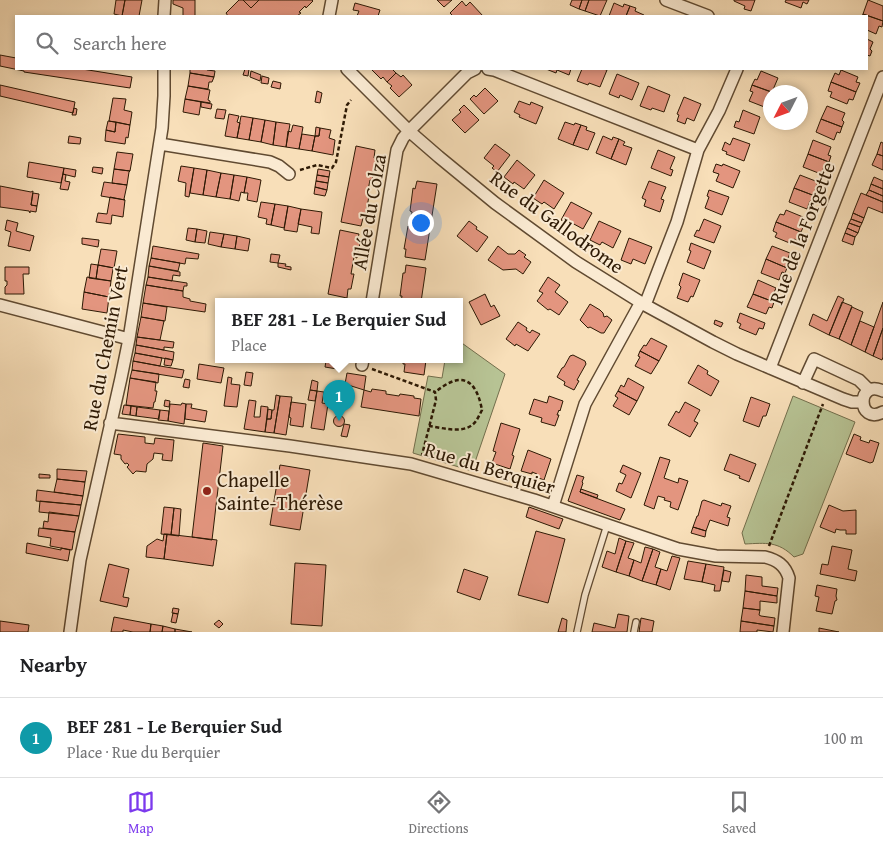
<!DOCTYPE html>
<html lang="en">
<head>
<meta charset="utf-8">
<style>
  body { margin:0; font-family:"Gentium Book Plus",serif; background:#f6f6f6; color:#202124 }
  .compass { position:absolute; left:763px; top:85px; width:45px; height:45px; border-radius:50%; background:#fff; box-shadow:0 2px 8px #0003; rotate:228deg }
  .you { position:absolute; left:420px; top:222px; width:18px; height:18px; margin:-12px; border:4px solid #fff; border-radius:50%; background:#1a73e8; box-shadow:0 0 0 8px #1a73e833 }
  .badge { display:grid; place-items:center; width:32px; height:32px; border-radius:50%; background:#7c3aed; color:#fff; font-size:16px; font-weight:700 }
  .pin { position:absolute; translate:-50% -41px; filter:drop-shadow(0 1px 2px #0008) }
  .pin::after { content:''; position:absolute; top:26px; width:18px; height:15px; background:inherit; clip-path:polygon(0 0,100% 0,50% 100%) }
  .popup { position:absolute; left:215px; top:298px; width:248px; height:65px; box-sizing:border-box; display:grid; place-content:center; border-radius:0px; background:#fff; filter:drop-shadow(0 1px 4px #0005); font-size:16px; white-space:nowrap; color:#757577 }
  .popup b { font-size:19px; color:#202124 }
  .popup::after { content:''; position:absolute; left:50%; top:100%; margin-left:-10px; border:10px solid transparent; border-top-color:#fff }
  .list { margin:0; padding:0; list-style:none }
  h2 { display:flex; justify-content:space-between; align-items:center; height:65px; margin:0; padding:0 20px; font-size:21px }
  h2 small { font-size:16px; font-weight:400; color:#757577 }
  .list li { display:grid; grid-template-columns:32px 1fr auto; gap:15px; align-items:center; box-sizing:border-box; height:80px; padding:0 20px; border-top:1px solid #e0e0e0 }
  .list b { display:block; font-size:19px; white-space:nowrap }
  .list p { margin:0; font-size:16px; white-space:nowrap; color:#757577 }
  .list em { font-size:16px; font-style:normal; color:#757577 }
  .icon { flex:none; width:28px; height:28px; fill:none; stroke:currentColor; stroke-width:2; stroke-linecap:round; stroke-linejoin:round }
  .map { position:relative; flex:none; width:883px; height:632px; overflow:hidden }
  .search { position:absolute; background:#fff; box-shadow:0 2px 8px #0003; left:15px; right:15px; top:15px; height:55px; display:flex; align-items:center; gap:12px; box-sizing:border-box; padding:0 18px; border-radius:0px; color:#757577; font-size:19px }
  .sheet { height:145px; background:#fff }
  nav { display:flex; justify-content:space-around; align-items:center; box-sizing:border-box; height:70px; border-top:1px solid #e0e0e0; background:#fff; font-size:14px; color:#757577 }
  nav a { display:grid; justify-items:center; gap:2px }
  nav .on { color:#7c3aed }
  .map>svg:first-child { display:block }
</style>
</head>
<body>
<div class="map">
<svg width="883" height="632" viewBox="0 0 883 632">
  <rect width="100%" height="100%" fill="#f8dfb9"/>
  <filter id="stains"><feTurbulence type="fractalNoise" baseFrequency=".004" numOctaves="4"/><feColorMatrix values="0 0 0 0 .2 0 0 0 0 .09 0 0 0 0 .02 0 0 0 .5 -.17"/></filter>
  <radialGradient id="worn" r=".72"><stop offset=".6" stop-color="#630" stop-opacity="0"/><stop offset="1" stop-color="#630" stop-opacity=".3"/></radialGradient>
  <!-- green -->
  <path fill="#b7c394" stroke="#726e4c" d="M459 341 505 374 472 471 413 453 428 376 442 378 445 360H459Z
    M793 396 855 422 803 554 794 557C778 541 766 543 745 544L742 533Z"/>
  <!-- building -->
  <path fill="#e3957f" stroke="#2d1904" d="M116 0H125L122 16 114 14Z
    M125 0H142L139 16H122Z
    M173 0H195V16H183V8L173 4Z
    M239 0H243L251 8 259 0H312L313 1 306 8 305 6 299 12 301 13 297 16H228L226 13Z
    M243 0H259L251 8Z
    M437 0H452L444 7Z
    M572 0H582L579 9 570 5Z
    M582 0H589L585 11 579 9Z
    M589 0H607L600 16 585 11Z
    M734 0H755L751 11 744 9 745 6 734 1Z
    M786 0H809L807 4 803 2 801 8 785 2Z
    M868 0 883 6V21L863 14Z
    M462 1 466 6 470 2 483 16H453L450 13Z
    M355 3 380 10 378 16H357L359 11 353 10Z
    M614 3 623 7 624 4 630 6 626 16H609Z
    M630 6 636 8 635 11 644 15V16H626Z
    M863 14 883 21 882 27 879 26 876 34 867 30V16H862Z
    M867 39 873 42 870 49 872 51 870 56 867 55Z
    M0 55 16 58V69H82L132 77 130 88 24 72V71L0 66Z
    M190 69H207V70L215 71 214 77 190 73Z
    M245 69H249L248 76 243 75Z
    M373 69H392L396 73 387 82 383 77 381 79 372 70Z
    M546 69H571L569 75 557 70 556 73Z
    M582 69H603L607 70 600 87 589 83 588 85 577 81Z
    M841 70 858 77 856 82 860 83 856 92 831 82 835 73 839 75Z
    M251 71 261 75 260 81 250 77Z
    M761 71 778 78 772 92 752 85 755 79 757 80Z
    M190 73 214 77 212 82H209L208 89 188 86Z
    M396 73 401 77 403 75 412 85 399 97 390 88 392 86 387 82Z
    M617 74 639 83 632 100 620 95 619 98 609 94Z
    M262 76 269 78 268 84 261 83Z
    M273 81 281 83 280 89 271 87Z
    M831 82 856 92 853 100 849 99 847 104 830 97 832 92 828 91Z
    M0 85 75 102 73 113 0 96Z
    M752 85 771 92 770 98 767 108 749 101 753 92 750 91Z
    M188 86 210 90 208 100 210 101V103L185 99Z
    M648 86 670 95 664 112 652 108 651 110 640 106Z
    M485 88 498 101 484 114 470 99 474 95 476 97Z
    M317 91 322 93 320 103 315 102Z
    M684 97 701 104 694 121 687 118 685 124 677 121 679 115 677 114Z
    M113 98 126 99 124 110 132 112 130 125 109 121Z
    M185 99 201 102 199 115 183 112Z
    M519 101 530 105 531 102 543 107 536 124 519 117 520 115 514 112Z
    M201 102 212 104 211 109 201 107Z
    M464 105 479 120 465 133 452 120 461 112 459 110Z
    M827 106 845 113 842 120 844 122 842 127 821 119Z
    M74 108 77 109 76 115H72Z
    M217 109 226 110 224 119 215 118Z
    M743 110 760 117 754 134 734 127 736 121 739 122Z
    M229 114 239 116 237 122 240 123 237 138 225 136Z
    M241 116 253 118 249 140 237 138Z
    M253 118 265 120 261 142 249 140Z
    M821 119 842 127 840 133 837 132 834 140 816 132Z
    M265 120 276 122 273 145 261 142Z
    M108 121 116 122 115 132 106 130Z
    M116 122 130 125 128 138 126 137 125 144 105 141 106 130 115 132Z
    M276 122 290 124 286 147 273 145Z
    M565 122 574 125 575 123 581 125 573 145 558 139Z
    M293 125 303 127 299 149 286 147 288 131 291 132Z
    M581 125 587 127 586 130 595 133 588 150 573 145Z
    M316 127 320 128 319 136H315Z
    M320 128 331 130 329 138 335 140 333 155 312 151 315 136H319Z
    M302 134 315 136 312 151 299 149Z
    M69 136 81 138 80 144 68 143Z
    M603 136 612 140 613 137 619 139 611 159 596 153Z
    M733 138 750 144 744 161 726 154 727 152 722 150 725 142 730 145Z
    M619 139 625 142 623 145 632 148 626 165 611 159Z
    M813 140 831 147 828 155 831 156 829 162 808 154Z
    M881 142 883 143V156L877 154Z
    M495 144 510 155 497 172 492 168 494 166 484 158Z
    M356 146 375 150 374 158H376L372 181 370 180 367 195 369 196 365 218H363L361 226 341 222Z
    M658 150 675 157 670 169 673 170 671 176 651 168Z
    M117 152 133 154 130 171 114 169Z
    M808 154 829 162 827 168 824 167 821 174 803 167Z
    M877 154 883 156V170L872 165Z
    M517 160 535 175 524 189 514 182 513 184 504 177Z
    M29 162 64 168 61 183 27 177Z
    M716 164 722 166 723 164 740 171 733 188 716 181 719 174 713 172Z
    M181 166 194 168 189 197 185 196 186 183 178 181Z
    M93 167 103 168 102 174 92 172Z
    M64 168 76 170 75 177 63 174Z
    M194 168 207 170 203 195 190 193Z
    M114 169 130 171 129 172 127 185 112 183Z
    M318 169 330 171 329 177 317 175Z
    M207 170 221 173 216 197 203 195Z
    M221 173 234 175 230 199 216 197Z
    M63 174 66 175 65 181 70 182 68 190 60 189Z
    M234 175 247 177 244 193 241 192 239 201 230 199Z
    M317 175 329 177 328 183 316 181Z
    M800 175 818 182 815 190 818 191 815 196 794 188Z
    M247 177 261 180 257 202 247 200 248 193H244Z
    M874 177 883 181V189L871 184Z
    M544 180 564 193 554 209 544 202 542 204 533 198Z
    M316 181 328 183 327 190 315 187Z
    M417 181 437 184 425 260 405 257 406 249H404L408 226 410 227 412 212 410 211 413 188 415 189Z
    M649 181 666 187 661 199 664 200 660 212 644 206 646 200 642 198Z
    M104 182 127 185 124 199 125 200 101 196Z
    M871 184 883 189V196L869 190Z
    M0 186 31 192 33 191 31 205 37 206 36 212 30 211V213L29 211 0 207Z
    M315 187 327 190 325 196 314 194Z
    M794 188 815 196 813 202 810 201 807 209 789 202Z
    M709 190 729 197 722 215 705 208 709 197 707 196Z
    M869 190 883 196V202L866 195Z
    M33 193 39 194 37 206 31 205Z
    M861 193 883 202V213L868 207 864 218 853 213Z
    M110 197 125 200 123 217 112 215 111 224 96 222 98 213 107 214Z
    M261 202 275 204 271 225 266 224 267 219 258 217Z
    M571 202 592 213 583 229 572 223 571 225 561 220Z
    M275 204 288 206 284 228 271 225Z
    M288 206 301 209 297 232 284 230Z
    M301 209 322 212 319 234 311 233 312 227 298 224Z
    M786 210 803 217 801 222 805 223 801 232 776 222 780 214 784 215Z
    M853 213 864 218 862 223 851 219Z
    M704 219 721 226 714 243 694 236 697 230 699 231Z
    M851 219 862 223 860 227 849 223Z
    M7 220 18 223 16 231 34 236 30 251 8 246 11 232 5 230Z
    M469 221 477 227 476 229 488 237 477 252 457 236Z
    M599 221 621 231 613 248 602 242 600 245 590 240Z
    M776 222 801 232 798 241 794 239 792 244 775 237 777 233 773 231Z
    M849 223 860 227 858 233 847 228Z
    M188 228 197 229 195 242 186 240Z
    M847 228 858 233 855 237 845 233Z
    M197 229 207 231 205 243 195 242Z
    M340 230 359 234 357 242 360 243 357 258 354 257 351 274H354L351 289H348L347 298 328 294Z
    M210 232 224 234 221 247 208 244Z
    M845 233 855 237 853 245 842 241Z
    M224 234 237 236 235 249 221 247Z
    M237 236 250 239 248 251 235 249Z
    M82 238 99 240 98 247 82 244Z
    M629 238 652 247 645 264 633 259 631 264 621 260Z
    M691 243 711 251 704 269 687 262 691 251 689 250Z
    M153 246 199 254 198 259 186 258 185 264 151 258Z
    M498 246 508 254H515L519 250 526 255 524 257 531 262 523 274 516 269 503 270 488 260Z
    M772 246 790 253 787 261 790 262 787 268 766 259Z
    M101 249 117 251 114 268 98 265Z
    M271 254 280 255 278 263 270 262Z
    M151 258 180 263 178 271 149 266Z
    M766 259 787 268 785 273 782 272 779 280 761 273Z
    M278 263 286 264 285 266 291 267V270L278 267Z
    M91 264 98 265 96 279 89 278Z
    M98 265 114 268 113 269 111 281 96 279Z
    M406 265 426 268 421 302H401L402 296H400L403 273H405Z
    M149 266 180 272V276L173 275 172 281 148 277Z
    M5 267H29V274H23L24 294H5V287L7 285V281H5Z
    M683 273 700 280 693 297 691 296 688 302 677 298 681 287 679 285Z
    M87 277 111 281 109 297 84 292Z
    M148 277 187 283V286H184L183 291 146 285Z
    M548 277 560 285 555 292 568 302 559 315 550 309 548 310 537 301 543 293 539 291Z
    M758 280 776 288 773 295 776 296 774 302 753 294Z
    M146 285 183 291V297L190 299V301L206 304 205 312 143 303Z
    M84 292 109 297 107 313 82 309Z
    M485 294 491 307 494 305 500 316 481 325 469 302Z
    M753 294 774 302 772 308 769 307 766 314 747 307Z
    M838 296 844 299 829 335 809 325 813 314 827 321Z
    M842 302 852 306 839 339 829 335Z
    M883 302V328L873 356 865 352Z
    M143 303 167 307 165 321 141 317Z
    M590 304 600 310 603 313 604 317 607 316 612 320 604 333H601L590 327 588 328 580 320Z
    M852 307 863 312 851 345 839 339Z
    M740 313 765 323 763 329 759 328 756 335 739 328 741 324 737 322Z
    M141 317 164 321 160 340 137 337Z
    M715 320 723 323 721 327 714 324Z
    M860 321 874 327 865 352 851 345Z
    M518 322 527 328 526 330 530 333 532 330 540 334 528 351 516 344 515 346 506 339Z
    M883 328V357L882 360 873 356Z
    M137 337 174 342 173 348 164 347V350L136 345Z
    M651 338 667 346 659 361 640 351 644 345 646 346Z
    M136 345 174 352 173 360 135 353Z
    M640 351 659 361 651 374 635 366 640 357 638 356Z
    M135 353 162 358 160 366 133 361Z
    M573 355 585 361 586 364 577 380 579 381 574 390 564 385 565 382 557 377 562 368 564 367 570 356Z
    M165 358 173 360 171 366 164 365Z
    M317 360H336V363H338L337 369 325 367 326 361Z
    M403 360H426L424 375 404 372 405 364H403Z
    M133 361 160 366 184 370 182 378 132 370Z
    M199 364 224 368 221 383 197 379Z
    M698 365 708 371 707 374 719 381 711 396 688 383Z
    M132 370 159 374 158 383 130 378Z
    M246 372 253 373 251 386 244 385Z
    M347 373 366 376 364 390 345 384Z
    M228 377 232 378 231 384 240 385 237 407 224 406Z
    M130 378 156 382 155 391H157L155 402H154L153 408 126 405Z
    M628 378 644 387 637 401 618 391 621 385 624 387Z
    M185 379 190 380 189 388 183 387Z
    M312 380 318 382 317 391 310 390Z
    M372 389 386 391V394L399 396 400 394 414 396V398L421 399 419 416 361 407 364 390 371 392Z
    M310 390 317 391 315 401 308 400Z
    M317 391 324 392 322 403 328 404 324 430 311 428Z
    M618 391 637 401 629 415 613 406 618 398 615 396Z
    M276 395 280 396 274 433 265 432 267 419H271L272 410H274Z
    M280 396 292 397 286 435 274 433Z
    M549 396 563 401 560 411 559 410 557 415H559L555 426 541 422 542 418 529 414 534 399 547 403Z
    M751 397 770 404 766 416H763L759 427 743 421Z
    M165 400 170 401 169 407 164 406Z
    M249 400 256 401 254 417H260L261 406 268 407 265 432 244 429Z
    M291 402 306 404 303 427 290 425 291 418 289 417Z
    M685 402 700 410 694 421 698 423 690 437 668 425 676 411 679 413Z
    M182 403 186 404 184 424 168 421 170 404 181 405Z
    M186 404H192L191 408 207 411 205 422 185 419Z
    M124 405 131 406 130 415 122 414Z
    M131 406 137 407 136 416 130 415Z
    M137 407 160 410 159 419 136 416Z
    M268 409 272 410 271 419H267Z
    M160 410 169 411 168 421 158 420Z
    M333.5 421a5.5 5.5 0 1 1 11 0a5.5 5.5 0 1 1-11 0Z
    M501 423 520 429 512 455 514 456 510 469 492 463 496 452 493 451Z
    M344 424 350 425 347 437 341 436Z
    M118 434 145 437V443L154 444 155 438 174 440 172 461 162 460 163 454 154 453 153 459 147 464 146 472 136 471 133 474 127 467 129 465 127 463 125 464 121 459V455L114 454Z
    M854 434 861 437 860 440 869 443 870 440 879 443 873 462 870 463 846 454Z
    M203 443 223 446 212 540 192 537Z
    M528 450 551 459 544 480 536 477 537 474 532 472V474L521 471Z
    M730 454 756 464 749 482 739 478 740 476 724 470Z
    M660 457 670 460 664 478 678 483 679 478 688 481 678 510 670 507 671 502 664 500 665 498 658 496 654 509 644 505Z
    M280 465 310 470 300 530 270 525Z
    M623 465 641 473 631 498 616 491 619 483 622 484 626 475 620 472Z
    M57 469 87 471 85 482 57 479Z
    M39 474 50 475V478H39Z
    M577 475 584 477 582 482 583 483 580 492 625 509 620 520 568 501Z
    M57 479 85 482 83 496 54 492Z
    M581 489 598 495 597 498 580 492Z
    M37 490 83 496 81 505 36 501Z
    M704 500 721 506 722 503 731 506 727 517 730 518 728 526 710 520 706 531 693 527 697 516H698L702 501Z
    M40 501 81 505 79 516 39 512Z
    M829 505 843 511 856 510V534H846V530H840L836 529 835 533 820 527Z
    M164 507 174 508 171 535 161 534Z
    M529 507 563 519 559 529 526 517Z
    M174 508 181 509 179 536 171 535Z
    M49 512 79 516 75 532 43 528 44 521 48 522Z
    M693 527 706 531 705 537 691 533Z
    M39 528 75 532 72 550 50 546 51 538 38 536Z
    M536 531 565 539 548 603 518 595Z
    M164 534H167L164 559 146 557 147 546 157 539 163 541Z
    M167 534 217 540 213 566 164 559Z
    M619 538 626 541 616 572 602 567 607 551 615 554Z
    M626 541 634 543 628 558 634 560 629 576 616 572Z
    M27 543 61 550V548L70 550 68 561 26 553Z
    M832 546 852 550 848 569 857 571 855 581 820 574 822 564 828 565Z
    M645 547 653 549 642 581 629 576 634 560 641 563Z
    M653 549 660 552 655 567 661 569 656 585 642 581Z
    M672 556 680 558 670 590 656 585 661 569 667 571Z
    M688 561 706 564 702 582 684 579Z
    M295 563 326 565 322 626 291 624Z
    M109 564 129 569 123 597 129 598 127 607 100 601Z
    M706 564 724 567 720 591H714L715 585 702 582Z
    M464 569 488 577 480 600 457 592Z
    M724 570 731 572 729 582 722 581Z
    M746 575 762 577V586L778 588 777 596 745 591Z
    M817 585 837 589 836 596 837 600 835 601 832 614 816 611 819 597 815 596Z
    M745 591 777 596V603L760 601V610L743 608Z
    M173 608 179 609 178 614 172 613Z
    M743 608 760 610 759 615 761 616 775 618 774 626 741 621Z
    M173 613 178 614 176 623 171 622Z
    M618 614 629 616 627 632H592L594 623 615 628Z
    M114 617 151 624 150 632H133L123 630V632H111Z
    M562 618 567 620 566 632H558Z
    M641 618 654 621 652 632H639Z
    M219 620 223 624 219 628 214 624Z
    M0 621 29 625 28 632H0Z
    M741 621 774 626 773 632 757 630V632H740Z
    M151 624 163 626 162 632H150Z
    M163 626 175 629V632H162Z
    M819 628 839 632H819Z
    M175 629 192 632H175Z"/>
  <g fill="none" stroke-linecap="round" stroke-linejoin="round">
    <!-- lane casing -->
    <g stroke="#604a31" stroke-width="8">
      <path id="lane" d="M577 632 585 595 607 525
        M634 632 636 622"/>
    </g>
    <!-- street casing -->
    <g stroke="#604a31" stroke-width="14">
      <path id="street" d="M666 0 708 16
        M164 16 165 0
        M329 16 332 0
        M347 69 409 131 439 157 495 203 576 262 645 305 713 342 737 354 843 399 852 402H862
        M488 69 494 70 698 150
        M160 144 270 162 279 166 289 174
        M372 302 397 150 403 138 409 131 467 73 475 69
        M0 305 129 339
        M645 305 677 222 698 150 719 111 737 69
        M362 365 363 360
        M770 368 883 77
        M803 383 814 359 859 380 869 390
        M883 391C856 378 857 426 883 412
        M110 423 290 446 411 464 534 500 678 549 716 556 765 557C777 560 785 565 789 578L783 632
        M553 506 585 404 641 302
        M70 632 80 560 121 378 129 339 162 128 164 96V69"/>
    </g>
    <!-- path -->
    <path stroke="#2d1904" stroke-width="2.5" stroke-dasharray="4 2.5" stroke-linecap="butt" d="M300 170 317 165 332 168 336 162 347 105 351 100
      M372 369 435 392 436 400 422 455
      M429 426C444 428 466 435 476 421 478 418 480 414 482 410 480 399 475 380 460 380 451 380 442 387 435 392
      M769 546 823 404"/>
    <!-- lane -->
    <use href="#lane" stroke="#faead2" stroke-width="5.5"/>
    <!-- street -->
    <use href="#street" stroke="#faead2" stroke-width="11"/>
  </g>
  <!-- markers -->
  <circle fill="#8f2418" stroke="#faead2" stroke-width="2" cx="207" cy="491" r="5"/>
  <g text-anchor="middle" stroke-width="4" stroke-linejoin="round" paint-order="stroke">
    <!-- street labels -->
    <g font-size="20" fill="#2d1904" stroke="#faead2">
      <text transform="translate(369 212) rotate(-80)" y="7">Allée du Colza</text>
      <text transform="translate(557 222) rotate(36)" y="7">Rue du Gallodrome</text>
      <text transform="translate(802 233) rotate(-69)" y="7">Rue de la Forgette</text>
      <text transform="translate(105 348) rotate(-79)" y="7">Rue du Chemin Vert</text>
      <text transform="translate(490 468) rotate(17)" y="7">Rue du Berquier</text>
    </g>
    <!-- poi labels -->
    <g font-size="20" fill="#2d1904" stroke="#faead2" text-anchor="start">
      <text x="217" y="487">Chapelle<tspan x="217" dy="23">Sainte-Thérèse</tspan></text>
    </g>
  </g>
  <rect width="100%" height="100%" filter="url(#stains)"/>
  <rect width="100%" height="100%" fill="url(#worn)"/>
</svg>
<svg class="compass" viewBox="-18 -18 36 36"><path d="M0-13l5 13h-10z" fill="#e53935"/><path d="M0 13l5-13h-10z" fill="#757577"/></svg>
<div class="you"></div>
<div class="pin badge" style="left:339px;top:421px;background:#0f9aa8">1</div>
<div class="popup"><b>BEF 281 - Le Berquier Sud</b>Place</div>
<div class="search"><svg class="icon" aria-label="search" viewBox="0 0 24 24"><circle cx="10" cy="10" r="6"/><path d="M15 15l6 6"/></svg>Search here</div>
</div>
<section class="sheet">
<h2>Nearby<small></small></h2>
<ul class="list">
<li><span class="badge" style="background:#0f9aa8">1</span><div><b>BEF 281 - Le Berquier Sud</b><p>Place · Rue du Berquier</p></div><em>100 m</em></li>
</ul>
</section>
<nav>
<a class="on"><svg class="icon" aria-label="map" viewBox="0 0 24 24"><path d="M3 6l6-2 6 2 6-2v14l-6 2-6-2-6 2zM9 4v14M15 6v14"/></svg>Map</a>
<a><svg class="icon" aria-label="directions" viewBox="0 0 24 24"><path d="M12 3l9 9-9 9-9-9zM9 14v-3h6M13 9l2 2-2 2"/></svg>Directions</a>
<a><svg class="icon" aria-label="saved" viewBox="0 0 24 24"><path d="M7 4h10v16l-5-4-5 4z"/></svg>Saved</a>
</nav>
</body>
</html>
